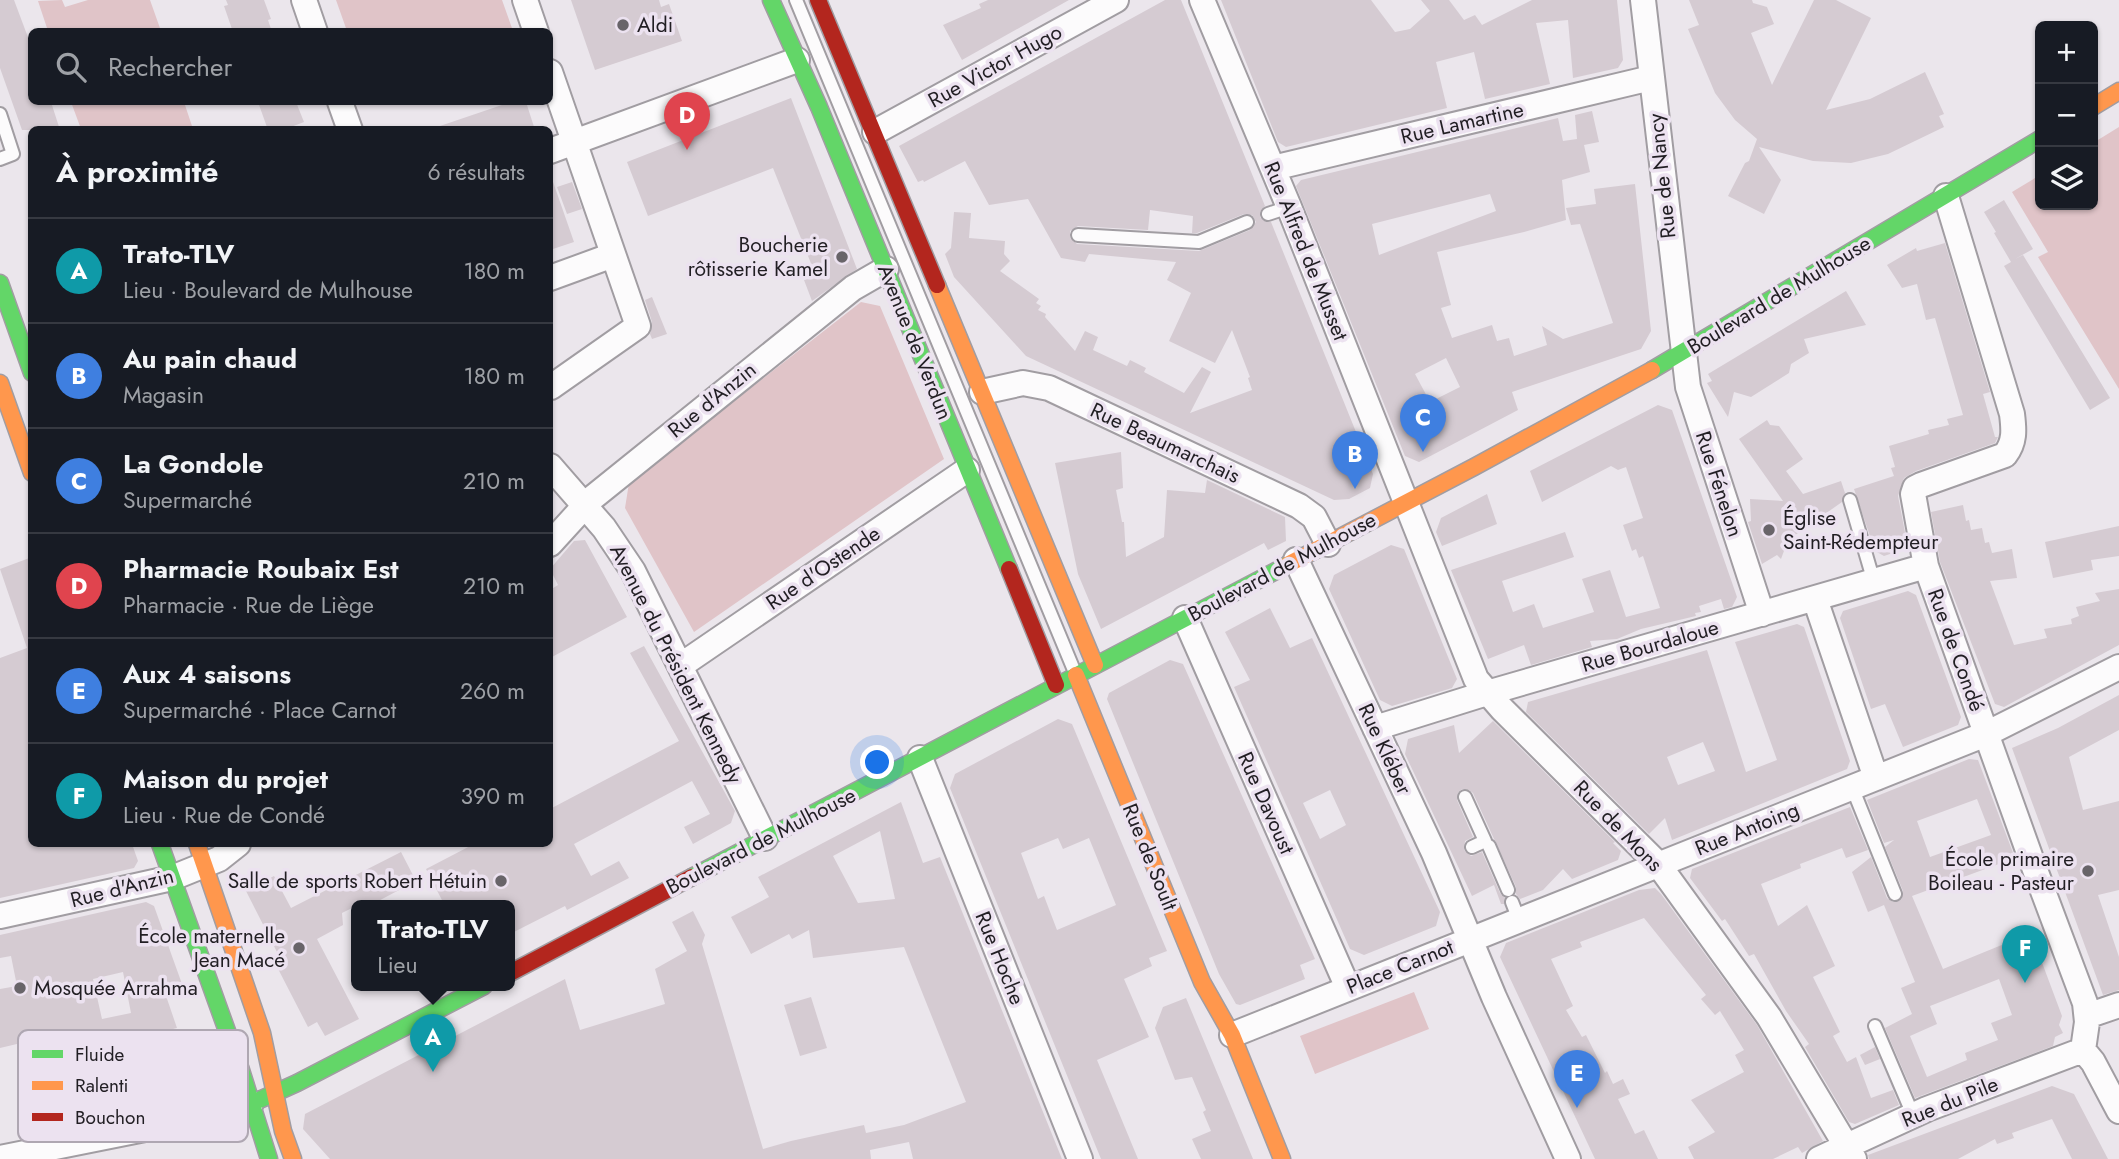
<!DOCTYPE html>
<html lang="fr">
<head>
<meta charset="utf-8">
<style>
  body { margin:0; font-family:Jost,sans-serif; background:#20242c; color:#f1f3f6 }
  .controls { position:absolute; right:21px; top:21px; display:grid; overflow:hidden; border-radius:10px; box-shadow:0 2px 5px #0004 }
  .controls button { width:63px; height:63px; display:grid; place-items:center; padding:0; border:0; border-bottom:2px solid #363941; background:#171b24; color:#f1f3f6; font:35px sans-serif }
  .you { position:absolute; left:878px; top:763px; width:24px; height:24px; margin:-18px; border:5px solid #fff; border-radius:50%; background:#1a73e8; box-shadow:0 0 0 10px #1a73e833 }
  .badge { display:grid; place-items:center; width:46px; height:46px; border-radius:50%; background:#b3b3b7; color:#fff; font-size:23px; font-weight:700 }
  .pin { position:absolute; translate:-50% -58px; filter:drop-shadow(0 2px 4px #0008) }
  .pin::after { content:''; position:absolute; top:37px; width:24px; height:21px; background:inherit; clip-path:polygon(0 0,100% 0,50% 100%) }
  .popup { position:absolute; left:351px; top:900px; width:164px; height:91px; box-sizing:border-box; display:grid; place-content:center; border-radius:10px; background:#171b24; filter:drop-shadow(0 2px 5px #0005); font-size:23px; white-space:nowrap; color:#9ea1a6 }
  .popup b { font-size:26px; color:#f1f3f6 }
  .popup::after { content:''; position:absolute; left:50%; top:100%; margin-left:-14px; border:14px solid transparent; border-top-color:#171b24 }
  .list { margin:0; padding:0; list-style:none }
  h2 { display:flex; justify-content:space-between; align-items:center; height:91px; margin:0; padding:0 28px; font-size:30px }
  h2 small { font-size:23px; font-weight:400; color:#9ea1a6 }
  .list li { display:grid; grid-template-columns:46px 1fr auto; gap:21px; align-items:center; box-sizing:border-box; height:105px; padding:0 28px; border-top:2px solid #363941 }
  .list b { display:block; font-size:26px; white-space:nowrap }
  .list p { margin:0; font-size:23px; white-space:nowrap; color:#9ea1a6 }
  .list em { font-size:23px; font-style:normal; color:#9ea1a6 }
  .icon { flex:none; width:38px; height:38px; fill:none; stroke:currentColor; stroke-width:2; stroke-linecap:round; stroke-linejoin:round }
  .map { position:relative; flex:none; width:2119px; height:1159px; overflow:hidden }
  .search { position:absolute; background:#171b24; box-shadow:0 2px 5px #0004; left:28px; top:28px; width:525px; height:77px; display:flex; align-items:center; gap:18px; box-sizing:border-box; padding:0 24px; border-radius:10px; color:#9ea1a6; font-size:26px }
  .panel { position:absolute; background:#171b24; box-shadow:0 2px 5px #0004; left:28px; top:126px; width:525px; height:721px; border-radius:10px }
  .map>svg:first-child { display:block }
</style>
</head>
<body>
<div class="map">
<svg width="2119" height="1159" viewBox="0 0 2119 1159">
  <rect width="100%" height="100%" fill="#ebe6ec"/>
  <!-- green -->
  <path fill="#e0c4c8" d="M62 0 65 7 88 0H150L161 31H48L38 1Z
    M336 0H502L513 31H347Z
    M71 102H184L193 129H81Z
    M2119 127V389L2038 257 2048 252 2012 192 2040 175V205H2093V143Z
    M861 302 880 306 944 459 694 632 625 508 629 483Z
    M1414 992 1429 1029 1315 1074 1300 1036Z"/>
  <!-- building -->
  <path fill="#d5cbd2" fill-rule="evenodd" d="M0 0H14L32 48V102H51L60 130H22L0 68Z
    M226 0H264L271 19 268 20 272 32H233L224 6 228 5Z
    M571 0H659L661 7 669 4 682 41 595 70Z
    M988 0H1069L962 60 943 25 981 8 979 4Z
    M1165 0H1181L1265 206 1260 212V217L1266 222H1271L1373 474 1370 488 1349 499 1334 500 1026 356 954 277 945 254 951 248 954 212 971 213 969 238 1005 241 1004 254 1010 261 1000 271 1039 299 1036 303 1041 306 1038 310 1046 314 1045 317 1075 351 1085 331 1098 337 1093 350 1127 366 1130 360 1146 368 1144 372 1184 393 1202 367 1211 372 1190 413 1252 390 1248 378 1250 377 1232 330 1215 363 1169 341 1191 293 1167 280 1176 262 1089 254 1085 262 1061 258 1028 199 989 205 965 161 924 182 923 180 918 182 899 146ZM1150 210 1193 216 1192 233H1197L1244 214 1252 215 1256 222 1250 230 1199 251 1077 244 1070 238V231L1078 226 1148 230Z
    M1221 0H1371L1395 32 1410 29 1430 11 1421 0H1449L1464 20 1475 15 1482 25 1532 0H1617L1623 60 1618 68 1573 78 1568 20 1536 23 1550 84 1485 99 1474 52 1436 62 1447 108 1286 147 1278 142Z
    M1689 0H1752L1753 3 1767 7 1774 24 1751 33 1772 85 1814 0H1836L1871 18 1826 110 1870 99 1925 72 1944 114 1939 116 1944 127 1888 154 1851 163 1813 161 1759 147 1781 180 1764 214 1728 196 1745 163 1749 161 1757 139 1735 120 1715 93 1688 29 1699 25Z
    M791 98 857 269 812 301 804 280 816 276 773 168 648 216 627 162Z
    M258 102H296L304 122 283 130H268Z
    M511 102H526L535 130H437V127Z
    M1592 111 1599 142 1584 145 1590 172 1562 180 1566 220 1524 232 1437 252 1451 305 1441 308 1452 338 1492 325 1497 341 1509 338 1514 356 1547 345 1542 326 1563 339 1613 323 1580 224 1571 225 1566 208 1596 204 1594 189 1635 184 1651 331 1641 349 1512 392 1518 410 1419 462 1405 456 1296 186 1301 180 1558 118 1563 141 1577 139 1575 115ZM1490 194 1496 211 1379 255 1372 224ZM1446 358 1460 387 1430 402 1415 374Z
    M550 179H552L574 242 550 250Z
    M572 182 582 209 567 214 557 187Z
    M2004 200 2033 249 2015 259 2023 255 2110 398 2090 410 2004 266 2011 262 1994 233 1996 232 1984 212Z
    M1945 243 1990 392 1983 394 1995 437H1998L1995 443 1916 471 1904 478 1898 496 1908 548 1884 556 1875 551 1854 489 1894 476 1891 468 1895 467 1889 446 1929 434 1928 430 1949 425 1947 419 1963 415 1935 318 1926 320 1917 284 1902 288 1887 265 1916 248 1917 251Z
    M1846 291 1866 325 1804 339 1809 353 1791 364 1789 373 1751 397 1734 392 1728 417 1707 383 1712 381 1708 374Z
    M652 297 667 334 652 339 650 334 652 322 645 300Z
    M1658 405 1672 410 1737 597 1732 607 1724 609 1721 599 1699 606 1701 612 1695 613 1696 616 1641 629 1617 639 1590 641 1592 647 1531 665 1524 645 1488 659 1451 570 1565 532 1574 557 1502 581 1513 612 1534 604 1543 628 1594 612 1582 579 1610 570 1626 617 1660 608 1643 556 1639 558 1636 549 1632 551 1623 525 1643 518 1626 467 1618 470 1611 466 1542 502 1530 471Z
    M1767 420 1770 425 1779 426 1803 459 1786 471 1803 494 1841 481 1845 493 1842 502 1788 540 1781 559 1777 555 1762 564 1748 522 1751 521 1750 499 1783 501 1739 439Z
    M1121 452 1123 488 1116 490 1122 522H1124L1126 557 1164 537 1167 490 1205 493 1207 480 1285 517 1286 541 1268 550 1264 543 1101 629 1078 574 1055 463Z
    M1487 494 1497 524 1442 546 1436 532 1441 518Z
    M1963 505 1966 521 1969 520 1971 530 1982 528 1985 543 1989 542 1992 553 2012 549 2017 578 1990 581 2014 645 2047 638 2044 629 2072 624 2071 619 2079 616 2076 607 2100 601 2095 593 2119 589V645L2004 707 1995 704 1940 562 1931 512Z
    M2119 526V556L2091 560 2093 570 2053 578 2045 542Z
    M585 540 627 617 550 658V590L558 585 550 569 574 541Z
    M1391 545 1404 549 1457 679 1452 688 1392 706 1380 700 1329 589 1334 575Z
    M32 557V844H132L138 861 134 868 0 898V658L27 648 0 569Z
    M1908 591 1916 595 1961 717 1958 725 1903 747 1885 704 1871 709 1840 618 1843 611Z
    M1270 608 1290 648 1312 638 1440 912 1436 926 1364 955 1350 949 1234 687 1250 680 1225 632ZM1330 790 1346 825 1320 839 1303 803Z
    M1797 624 1804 627 1850 761 1847 769 1672 840 1665 818 1649 834 1526 712 1528 702 1707 650 1746 772 1777 760 1735 642ZM1703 742 1715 771 1678 785 1667 757Z
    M644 646 735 811 731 823 693 844 684 827 710 814 692 781 574 844 591 876 619 861 629 878 567 910 565 906 510 934V906H445L426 869 474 844H550V809L679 741 630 653Z
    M1170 660 1183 664 1315 959 1300 965 1305 979 1240 1005 1236 1004 1219 974 1107 699 1109 693Z
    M2119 695V730L2069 757 2083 810 2119 801V890L2098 895 2119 957V990L2103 995 2012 748 2058 728Z
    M1058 719 1072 724 1167 951 1149 958 1152 966 1124 979 1149 1037 1097 1060 1138 1159H1101L950 788 955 774ZM1058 838 1063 849 1089 838 1116 905 1057 930 1044 896 1038 899 1021 853Z
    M1493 721 1615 842 1613 843 1621 851 1618 860 1572 879 1563 869 1543 890 1520 899 1516 894V887L1473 793 1469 790 1462 789 1458 793 1457 800 1473 837 1465 841 1464 850 1471 856 1482 852 1500 893 1505 898 1504 904H1501L1494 885 1472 896 1405 754 1408 739 1454 725 1459 753Z
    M1969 759 1978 760 2015 858 1912 896 1943 969 2031 933 2062 1016 2059 1025 2063 1033 2055 1037 2053 1046 1915 1098 1885 1028 1912 1014 1901 988 1915 982 1884 905 1868 912 1852 872 1871 857 1887 898 1893 902 1901 900 1903 891 1885 847 1894 840 1884 843 1867 800ZM1977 799 1991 835 1930 857 1917 821ZM1999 979 2012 1015 1991 1023 1998 1040 1965 1053 1967 1060 1927 1077 1910 1036 1937 1024 1930 1006Z
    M901 802 923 863 940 857 1062 1159H913L909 1142 870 1150 871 1159H330L303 1129 305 1114 565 979 580 1030 665 1004 655 969 687 951 672 922 693 911 705 935 702 944 763 1149 791 1141 864 1125 866 1133 904 1125 966 1102 904 947 813 958 809 930 792 939 789 934 751 954 731 917 769 897 758 877ZM880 831 895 899 858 903 833 856Z
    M1850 807 1868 850 1846 858 1842 848 1800 864 1801 868 1761 884 1778 926 1807 905 1835 966 1813 977 1840 1032 1833 1036 1847 1062 1856 1057 1871 1098 1893 1090 1899 1105 1855 1124 1849 1122 1819 1071 1805 1047 1809 1044 1786 1011 1754 954 1749 956 1725 919 1722 921 1690 878 1692 869Z
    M401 852 416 881 369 906H356L342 913 343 925 317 939 359 1019 325 1036 317 1022 308 1027 274 961 280 958 246 891 274 876 291 908Z
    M1655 888 1661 894 1757 1025 1823 1141 1802 1153 1798 1147 1773 1159H1694L1688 1147 1715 1132 1691 1100 1744 1072 1735 1055 1744 1050 1720 1011 1715 1015 1701 999 1706 995 1644 918 1580 942 1582 947 1551 959 1573 1006 1566 1010 1582 1037 1586 1035 1605 1073 1607 1071 1613 1084 1623 1079 1630 1094 1618 1099 1635 1134 1644 1130 1658 1159H1595L1500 957 1506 943 1639 890Z
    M146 902 154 906 182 984 164 990 177 1028 173 1029 182 1075 178 1076 181 1094 90 1112 80 1062 65 1065 59 1034 0 1048V989L17 986 11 956 0 958V935ZM123 972 131 1013 102 1019 93 979Z
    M811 997 827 1048 800 1056 784 1005Z
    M1186 998 1206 1046 1253 1159H1201L1192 1139 1211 1131 1203 1112 1206 1110 1192 1077 1175 1080 1155 1028 1163 1007Z
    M1875 1047 1880 1059 1865 1065 1860 1055Z
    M2052 1086 2074 1094 2108 1159H2072L2052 1119 2012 1133 2014 1138 1997 1144 1995 1139 1958 1159H1869L1868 1155Z"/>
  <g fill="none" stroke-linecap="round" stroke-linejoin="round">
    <!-- lane casing -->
    <g stroke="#a19da2" stroke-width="16">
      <path id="lane" d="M796 0 1076 675
        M0 114 13 154 0 159
        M1268 214 1289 207
        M1078 235 1199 242 1247 222
        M1850 500 1874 582
        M1852 787 1895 894
        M1465 797 1485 841 1472 847
        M1489 846 1508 890
        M1512 902 1519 920
        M1875 1026 1913 1115"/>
    </g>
    <!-- street casing -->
    <g stroke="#a19da2" stroke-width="28">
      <path id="street" d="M304 0 315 32
        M525 0 536 32
        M1202 0 1289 207 1476 679 1502 709 1658 864 1769 1017 1854 1159
        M1643 0 1688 387 1762 614
        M550 72 638 326 551 387 550 385
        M340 102 350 130
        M875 132 1116 0
        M550 151 797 60
        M1273 168 1651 78
        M1946 196 2012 414C2014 430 2015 442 2005 455L1921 485 1915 488 1913 494 1926 566 2034 867 2085 1003 2087 1022 2083 1050
        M550 278 613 255
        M982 392 1023 383 1049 388 1299 506 1314 517 1328 544
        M550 466 604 528 633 571 765 838
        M550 544 591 499 853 288 886 269
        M1296 560 1434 853 1494 997 1568 1159
        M1815 599 1876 778
        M1185 618 1348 988
        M680 666 967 470
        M1375 728 1487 693 1926 566
        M920 758 1080 1159
        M0 916 172 878 219 859 238 844
        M2087 1016 2119 1005
        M1232 1035 1986 734 2119 667
        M2083 1050 2093 1062 2119 1111
        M0 1158 220 1114 251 1103
        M1819 1159 1927 1109 2083 1050"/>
    </g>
    <!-- fast casing -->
    <g stroke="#a19da2" stroke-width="19">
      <path id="fast" d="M771 0 819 107 1009 569
        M0 283 32 373
        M1652 370 2040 139
        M160 844 241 1070 269 1159
        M692 877 1287 565
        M257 1101 297 1083 484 986"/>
    </g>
    <!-- slow casing -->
    <g stroke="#a19da2" stroke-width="19">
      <path id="slow" d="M2093 107 2119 91
        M937 285 1095 665
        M0 383 32 473
        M1287 565 1474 467 1652 370
        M1076 675 1202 982 1232 1035 1282 1159
        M197 844 262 1033 283 1131 293 1159"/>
    </g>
    <!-- jam casing -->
    <g stroke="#a19da2" stroke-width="19">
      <path id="jam" d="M818 0 937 285
        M1009 569 1056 685
        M510 973 692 877"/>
    </g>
    <!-- lane -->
    <use href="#lane" stroke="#fcfbfc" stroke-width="12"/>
    <!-- street -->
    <use href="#street" stroke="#fcfbfc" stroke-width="24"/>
    <!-- fast -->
    <use href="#fast" stroke="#63d668" stroke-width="16"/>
    <!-- slow -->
    <use href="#slow" stroke="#ff974d" stroke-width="16"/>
    <!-- jam -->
    <use href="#jam" stroke="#b3261e" stroke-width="16"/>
  </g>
  <!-- markers -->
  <g fill="#686469" stroke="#ece2f0" stroke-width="2.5">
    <circle cx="623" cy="25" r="7"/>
    <circle cx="842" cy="257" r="7"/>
    <circle cx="1769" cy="530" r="7"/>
    <circle cx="2088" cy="871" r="7"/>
    <circle cx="501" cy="881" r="7"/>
    <circle cx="299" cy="948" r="7"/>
    <circle cx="20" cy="988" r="7"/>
  </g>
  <g text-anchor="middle" stroke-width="7" stroke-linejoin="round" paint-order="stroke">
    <!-- poi labels -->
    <g font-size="21" fill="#211e23" stroke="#ece2f0" text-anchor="end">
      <text x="637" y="32" text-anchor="start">Aldi</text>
      <text x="828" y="252">Boucherie<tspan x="828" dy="24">rôtisserie Kamel</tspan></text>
      <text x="1783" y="525" text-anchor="start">Église<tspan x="1783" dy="24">Saint-Rédempteur</tspan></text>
      <text x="2074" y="866">École primaire<tspan x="2074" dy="24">Boileau - Pasteur</tspan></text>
      <text x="487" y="888">Salle de sports Robert Hétuin</text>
      <text x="285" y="943">École maternelle<tspan x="285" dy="24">Jean Macé</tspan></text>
      <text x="34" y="995" text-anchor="start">Mosquée Arrahma</text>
    </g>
    <!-- street labels -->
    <g font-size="21" fill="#211e23" stroke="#ece2f0">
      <text transform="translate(995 66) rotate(-29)" y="7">Rue Victor Hugo</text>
      <text transform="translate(1462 123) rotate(-13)" y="7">Rue Lamartine</text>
      <text transform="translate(1662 176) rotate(-96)" y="7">Rue de Nancy</text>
      <text transform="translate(1306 251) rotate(68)" y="7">Rue Alfred de Musset</text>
      <text transform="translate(1779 295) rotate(-31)" y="7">Boulevard de Mulhouse</text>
      <text transform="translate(915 342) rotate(68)" y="7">Avenue de Verdun</text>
      <text transform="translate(712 400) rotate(-39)" y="7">Rue d'Anzin</text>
      <text transform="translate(1165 443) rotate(25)" y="7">Rue Beaumarchais</text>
      <text transform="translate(1719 484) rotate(72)" y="7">Rue Fénelon</text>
      <text transform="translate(1282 567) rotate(-28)" y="7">Boulevard de Mulhouse</text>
      <text transform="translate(823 568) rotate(-34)" y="7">Rue d'Ostende</text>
      <text transform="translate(1650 646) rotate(-16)" y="7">Rue Bourdaloue</text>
      <text transform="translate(1956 650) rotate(70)" y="7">Rue de Condé</text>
      <text transform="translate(676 664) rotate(63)" y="7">Avenue du Président Kennedy</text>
      <text transform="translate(1385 749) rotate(65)" y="7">Rue Kléber</text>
      <text transform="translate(1266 803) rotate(66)" y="7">Rue Davoust</text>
      <text transform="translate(1618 826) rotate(46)" y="7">Rue de Mons</text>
      <text transform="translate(1747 829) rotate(-22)" y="7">Rue Antoing</text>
      <text transform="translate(761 841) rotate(-27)" y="7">Boulevard de Mulhouse</text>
      <text transform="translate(1150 857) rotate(68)" y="7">Rue de Soult</text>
      <text transform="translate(122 888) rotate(-14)" y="7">Rue d'Anzin</text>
      <text transform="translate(1000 958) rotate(68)" y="7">Rue Hoche</text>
      <text transform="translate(1400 967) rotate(-22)" y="7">Place Carnot</text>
      <text transform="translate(1950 1102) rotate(-22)" y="7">Rue du Pile</text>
    </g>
  </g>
  <!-- legend -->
  <rect x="18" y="1030" width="230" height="112" rx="10" fill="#ece2f0" stroke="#afa7b2" stroke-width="2"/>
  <rect x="32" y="1050" width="31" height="8" fill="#63d668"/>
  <rect x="32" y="1081" width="31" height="9" fill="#ff974d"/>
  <rect x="32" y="1113" width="31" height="8" fill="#b3261e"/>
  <g font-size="19" fill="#211e23">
    <text x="75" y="1061">Fluide</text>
    <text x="75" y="1092">Ralenti</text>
    <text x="75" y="1124">Bouchon</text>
  </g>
</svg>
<div class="controls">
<button>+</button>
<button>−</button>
<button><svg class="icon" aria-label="layers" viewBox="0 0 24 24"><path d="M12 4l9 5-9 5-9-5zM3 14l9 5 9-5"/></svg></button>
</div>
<div class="you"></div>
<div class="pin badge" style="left:433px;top:1072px;background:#0f9aa8">A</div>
<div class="popup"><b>Trato-TLV</b>Lieu</div>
<div class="pin badge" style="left:1355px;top:489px;background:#3f7fe0">B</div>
<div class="pin badge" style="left:1423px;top:452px;background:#3f7fe0">C</div>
<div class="pin badge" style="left:687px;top:150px;background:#e0444e">D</div>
<div class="pin badge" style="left:1577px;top:1108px;background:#3f7fe0">E</div>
<div class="pin badge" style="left:2025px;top:983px;background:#0f9aa8">F</div>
<div class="search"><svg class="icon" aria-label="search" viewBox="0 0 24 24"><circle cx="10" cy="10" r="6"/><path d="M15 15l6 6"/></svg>Rechercher</div>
<section class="panel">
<h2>À proximité<small>6 résultats</small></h2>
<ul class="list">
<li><span class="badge" style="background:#0f9aa8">A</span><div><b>Trato-TLV</b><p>Lieu · Boulevard de Mulhouse</p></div><em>180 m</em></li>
<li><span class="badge" style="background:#3f7fe0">B</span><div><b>Au pain chaud</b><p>Magasin</p></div><em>180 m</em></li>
<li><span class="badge" style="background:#3f7fe0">C</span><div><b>La Gondole</b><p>Supermarché</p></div><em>210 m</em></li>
<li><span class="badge" style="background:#e0444e">D</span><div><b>Pharmacie Roubaix Est</b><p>Pharmacie · Rue de Liège</p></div><em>210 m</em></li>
<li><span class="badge" style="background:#3f7fe0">E</span><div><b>Aux 4 saisons</b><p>Supermarché · Place Carnot</p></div><em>260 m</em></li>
<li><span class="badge" style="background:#0f9aa8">F</span><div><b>Maison du projet</b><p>Lieu · Rue de Condé</p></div><em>390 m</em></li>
</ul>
</section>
</div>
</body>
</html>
